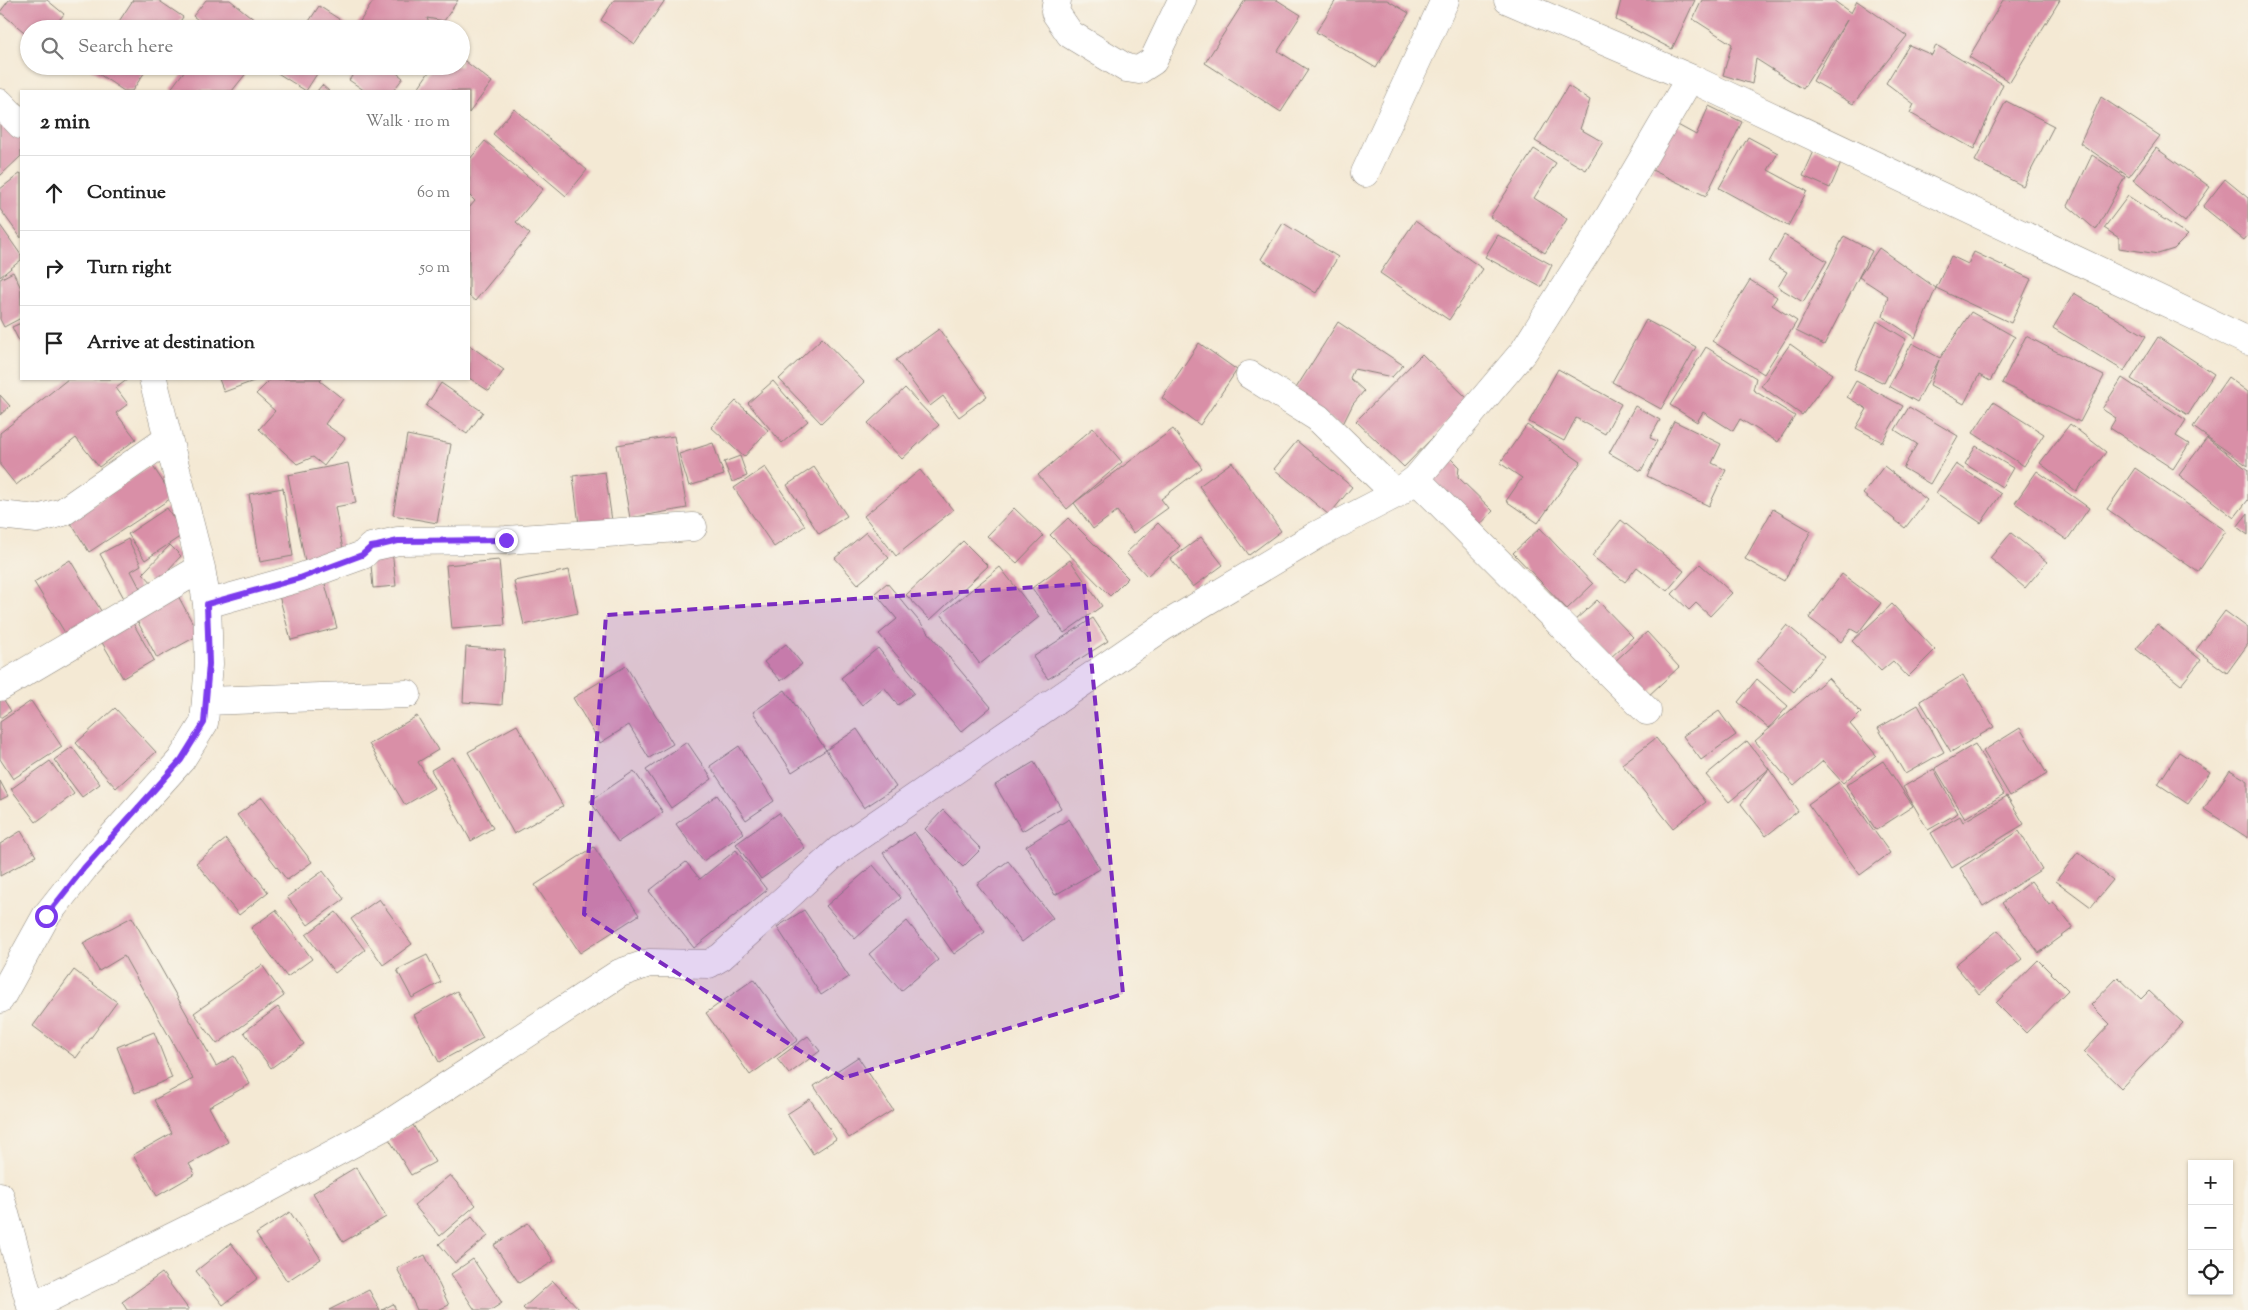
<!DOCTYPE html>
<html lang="en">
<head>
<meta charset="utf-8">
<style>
  body { margin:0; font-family:"Sorts Mill Goudy",serif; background:#f6f6f6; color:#222 }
  .controls { position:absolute; right:15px; bottom:15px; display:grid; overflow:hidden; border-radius:0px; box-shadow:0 1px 4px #0004 }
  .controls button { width:45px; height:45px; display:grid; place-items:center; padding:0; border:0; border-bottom:1px solid #e0e0e0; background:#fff; color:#222; font:25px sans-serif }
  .stop { position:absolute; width:15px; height:15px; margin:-11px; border:4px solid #7c3aed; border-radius:50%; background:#fff }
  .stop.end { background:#7c3aed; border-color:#fff; box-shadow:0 1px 5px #0008 }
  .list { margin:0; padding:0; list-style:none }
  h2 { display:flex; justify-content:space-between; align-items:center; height:65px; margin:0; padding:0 20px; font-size:21px }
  h2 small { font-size:16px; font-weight:400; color:#767676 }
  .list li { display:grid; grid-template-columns:32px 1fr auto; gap:15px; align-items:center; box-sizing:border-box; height:75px; padding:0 20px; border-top:1px solid #e0e0e0 }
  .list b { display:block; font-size:19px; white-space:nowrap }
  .list em { font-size:16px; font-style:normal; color:#767676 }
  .icon { flex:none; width:28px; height:28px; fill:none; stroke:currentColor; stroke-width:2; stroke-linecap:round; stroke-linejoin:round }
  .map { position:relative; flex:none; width:2248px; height:1310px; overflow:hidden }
  .search { position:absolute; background:#fff; box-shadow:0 1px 4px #0004; left:20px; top:20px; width:450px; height:55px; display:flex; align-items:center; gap:12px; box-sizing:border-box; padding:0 18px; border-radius:28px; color:#767676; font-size:19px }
  .panel { position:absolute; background:#fff; box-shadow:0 1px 4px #0004; left:20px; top:90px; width:450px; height:290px; border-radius:0px }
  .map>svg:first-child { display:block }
</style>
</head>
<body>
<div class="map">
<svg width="2248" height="1310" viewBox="0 0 2248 1310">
  <rect width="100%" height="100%" fill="#f7f3e8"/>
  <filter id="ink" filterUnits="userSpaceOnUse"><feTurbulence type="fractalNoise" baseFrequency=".02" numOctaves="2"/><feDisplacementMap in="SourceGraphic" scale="10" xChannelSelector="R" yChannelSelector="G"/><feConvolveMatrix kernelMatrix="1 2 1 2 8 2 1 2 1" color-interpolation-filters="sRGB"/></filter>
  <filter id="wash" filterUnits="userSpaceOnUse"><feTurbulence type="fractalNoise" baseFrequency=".0096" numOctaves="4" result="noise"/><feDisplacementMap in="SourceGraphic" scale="20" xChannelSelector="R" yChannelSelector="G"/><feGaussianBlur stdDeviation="1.12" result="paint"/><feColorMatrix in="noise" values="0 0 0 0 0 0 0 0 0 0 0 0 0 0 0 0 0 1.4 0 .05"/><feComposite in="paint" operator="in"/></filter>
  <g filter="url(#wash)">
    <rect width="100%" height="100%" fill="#f4e9d4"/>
    <g id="blocks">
      <!-- building -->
      <path fill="#d98fa7" d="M9 0H47L64 14 52 29H29V36L0 12Z
        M133 0H158L183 17 175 29H114Z
        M206 0H230L266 29H209L193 16Z
        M374 0H458L444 21 427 18 431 29H355Z
        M614 0H665L635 44 601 20Z
        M1245 0H1277L1301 15 1278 51 1308 70 1281 112 1205 63Z
        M1336 0H1387L1409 13 1376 68 1316 32Z
        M1621 0H1695L1672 49 1616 20Z
        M1702 0H1833L1851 13 1857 1 1907 36 1853 104 1813 81 1847 20 1803 89 1756 59 1752 84 1723 75 1732 44 1693 19Z
        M2003 0H2060L2010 82 1969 57Z
        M319 6 348 25 346 29H304Z
        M1909 45 1932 55 1936 45 2003 84 1974 149 1910 113 1914 104 1886 83Z
        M461 58 492 82 469 113V91H416L433 66H461Z
        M87 66H149L132 91H124Z
        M188 66H252L232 91H172L170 90Z
        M280 66H322L306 91 276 72Z
        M360 66H388L403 78 393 91H365L349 80Z
        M322 85 329 91H317Z
        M1568 86 1590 100 1580 129 1603 142 1586 170 1535 141Z
        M2101 97 2160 136 2129 177 2080 143Z
        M2006 101 2054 126 2023 186 1975 161Z
        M1709 106 1742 122 1706 196 1652 170 1674 123 1696 135Z
        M514 109 587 170 566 196 493 134Z
        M0 117 21 136V156L0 176Z
        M1748 137 1778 153 1768 170 1807 191 1788 226 1719 188Z
        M485 141 543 189 516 222 530 234 475 301 469 296V208L475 201 469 195V160Z
        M2156 148 2210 187 2185 222 2133 180Z
        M1534 149 1556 163 1534 198 1567 219 1545 253 1490 217Z
        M1815 149 1842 161 1830 188 1803 176Z
        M2092 155 2125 177 2096 230 2068 206Z
        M21 173V238L0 209V189Z
        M2225 179 2248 198V235L2244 240 2203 207Z
        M2128 196 2188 235 2174 249 2158 254 2119 248V238L2104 228Z
        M1415 221 1483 269 1449 320 1380 273Z
        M1283 223 1338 257 1316 293 1261 259Z
        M0 225 21 255V260L0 277Z
        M1498 235 1552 265 1541 287 1485 257Z
        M1784 235 1827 261 1803 302 1778 287 1787 272 1769 262Z
        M1844 236 1872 251 1824 345 1796 331Z
        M1879 248 1936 288 1915 338 1883 317 1888 296 1859 277Z
        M1974 252 2031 279 2011 323 1936 288 1951 256 1968 264Z
        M13 272 21 288V318L4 327 0 319V279Z
        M1750 280 1777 297 1772 305 1797 321 1764 374 1712 341Z
        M2074 293 2146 336 2124 371 2053 328Z
        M1971 312 2015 337 1990 381 1979 375 1964 404 1930 385 1939 360 1917 402 1889 386 1912 343 1940 358Z
        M1646 320 1696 347 1661 409 1612 382Z
        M1877 321 1906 339 1884 383 1855 369Z
        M1338 322 1403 365 1392 377 1354 369 1350 378 1364 391 1353 404 1342 426 1291 396Z
        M21 323V345L12 327Z
        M939 329 987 396 959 417 943 396 930 406 896 360Z
        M2026 336 2104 376 2080 422 2002 383Z
        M2158 337 2214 374 2188 415 2131 379Z
        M822 338 864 382 821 423 779 379Z
        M1199 343 1237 370 1200 425 1162 398Z
        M1790 344 1832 374 1802 415 1761 386Z
        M469 345 504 370 489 391 469 378Z
        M1706 347 1756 378 1753 390 1795 416 1778 442 1740 419 1733 431 1703 412 1697 422 1670 405Z
        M1422 354 1469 400 1404 467 1356 421Z
        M1558 369 1621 404 1605 434 1576 418 1564 441 1529 422Z
        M2228 377 2248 392V466L2193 427Z
        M2122 378 2186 420 2176 436 2189 444 2173 469 2110 428 2116 418 2102 409Z
        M68 379H128L116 388 128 404 116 413 136 439 99 467 76 438 16 485 0 465V433Z
        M219 379H259L224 392Z
        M271 379H322L320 381 343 399 325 424 345 438 324 466 313 457 297 464 259 429 275 411 256 394Z
        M773 381 808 421 782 443 748 403Z
        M1856 381 1903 406 1882 442 1856 428 1867 409 1847 397Z
        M441 383 483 412 467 434 426 406Z
        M905 388 939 425 902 459 868 423Z
        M0 395 10 406 0 415Z
        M736 401 768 430 744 457 711 427Z
        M1993 402 2044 434 2024 466 1973 433Z
        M1635 406 1660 420 1650 438 1657 441 1641 471 1609 453Z
        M1909 407 1958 436 1930 484 1903 468 1917 444 1895 430Z
        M1674 421 1721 444 1712 463 1726 470 1709 506 1647 476Z
        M2070 424 2106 452 2076 491 2040 463Z
        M1527 425 1581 462 1538 523 1506 501 1522 478 1500 463Z
        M1093 428 1122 462 1067 509 1038 475Z
        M1173 429 1202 468 1161 499 1168 508 1133 533 1117 511 1093 529 1074 503Z
        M407 435 451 444 437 523 393 515Z
        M674 436 687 508 630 518 617 445Z
        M2207 438 2248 470V500L2234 518 2179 475Z
        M1297 441 1352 487 1329 515 1274 469Z
        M713 443 724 475 689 486 679 454Z
        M1976 446 2013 468 2002 487 1965 464Z
        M740 456 747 476 732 482 724 462Z
        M1449 457 1459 467 1458 477 1493 511 1475 530 1425 482Z
        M1232 462 1281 531 1249 555 1199 486Z
        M348 463 356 503 335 507 344 555 305 562 288 475Z
        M1956 464 2001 494 1981 523 1936 493Z
        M152 465 173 497 89 552 69 520Z
        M1884 466 1927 500 1905 528 1863 494Z
        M765 467 805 526 774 547 734 488Z
        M814 467 847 516 819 534 787 485Z
        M2135 468 2226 531 2198 572 2107 509Z
        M920 470 953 510 896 556 864 516Z
        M2037 471 2089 508 2067 540 2015 503Z
        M605 472 612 521 579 525 573 476Z
        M283 488 293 556 260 562 249 494Z
        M167 508 184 534 145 560 128 534Z
        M1014 508 1043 536 1017 563 987 536Z
        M1773 509 1811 531 1784 581 1745 559Z
        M2248 513V535L2237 527Z
        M1068 518 1128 578 1110 596 1050 535Z
        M1621 520 1684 571 1667 591 1637 567 1625 582 1592 556Z
        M1158 523 1180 546 1147 576 1126 553Z
        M1540 528 1593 584 1567 609 1513 553Z
        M866 532 889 558 858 584 835 558Z
        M2011 533 2047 562 2025 588 1990 558Z
        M1201 537 1223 565 1193 587 1171 559Z
        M128 539 141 565 131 571 143 594 126 602 100 554Z
        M963 541 988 566 930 620 906 595Z
        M170 545 181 556 154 585 143 573Z
        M392 550 396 586 373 588 370 553Z
        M70 560 103 614 67 636 34 582Z
        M499 560 505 625 452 629 446 565Z
        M1070 560 1102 606 1064 633 1032 588Z
        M1700 564 1732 593 1710 616 1696 603 1689 610 1672 594Z
        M1000 567 1039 617 980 664 941 614Z
        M569 570 578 613 524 625 514 581Z
        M1842 574 1881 603 1858 633 1851 629 1841 642 1809 618Z
        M324 580 337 628 291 640 278 592Z
        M887 583 991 707 961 732 879 634 897 619 875 593Z
        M175 590 199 635 157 658 133 613Z
        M1597 600 1633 637 1610 658 1574 621Z
        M1892 604 1935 650 1908 677 1893 661 1881 671 1852 641Z
        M2225 611 2248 628V644L2227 673 2196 650Z
        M129 616 154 660 123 678 97 634Z
        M1093 618 1108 641 1048 679 1033 657Z
        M2157 624 2201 660 2181 685 2136 649Z
        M1787 625 1824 656 1794 692 1757 661Z
        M1647 632 1679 667 1646 698 1613 663Z
        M786 644 802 664 781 681 764 662Z
        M466 647 505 650 502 705 463 702Z
        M878 648 914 693 898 705 884 687 862 705 841 678Z
        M626 666 673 744 649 758 629 725 600 743 573 698Z
        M1963 675 1994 727 1951 752 1920 701Z
        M1828 678 1861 713 1850 724 1876 755 1843 783 1823 761 1794 786 1755 741Z
        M1757 679 1788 706 1769 728 1738 702Z
        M785 690 826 750 792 772 753 712Z
        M0 694 11 711 0 718Z
        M31 701 62 747 13 779 0 759V722Z
        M1918 705 1944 752 1905 774 1878 728Z
        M115 708 156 752 116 788 76 743Z
        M1719 711 1736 735 1701 760 1683 736Z
        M417 716 438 750 418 762 434 788 405 805 369 744Z
        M517 725 563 806 514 834 468 752Z
        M2020 728 2047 774 2010 796 1983 751Z
        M857 729 896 787 864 808 826 750Z
        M1656 738 1706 802 1673 828 1622 764Z
        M1747 741 1769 769 1729 802 1706 775Z
        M687 742 712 779 671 808 646 770Z
        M1975 744 2004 794 1965 818 1935 768Z
        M739 746 774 801 746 820 710 766Z
        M72 747 100 784 82 797 54 760Z
        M2179 752 2210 772 2188 804 2158 784Z
        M453 757 493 828 471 841 431 770Z
        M50 761 74 794 36 822 11 789Z
        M1883 761 1913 806 1876 830 1846 785Z
        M1034 762 1061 808 1022 831 995 785Z
        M1769 769 1798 811 1766 836 1741 804Z
        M1934 769 1958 813 1928 830 1903 787Z
        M2230 770 2248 781V838L2204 809Z
        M634 771 663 812 618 842 590 801Z
        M0 781 8 796 0 800Z
        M1839 782 1890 853 1860 875 1808 804Z
        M717 795 744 833 703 861 676 824Z
        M2007 796 2024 824 1952 868 1931 833 1960 816 1963 822Z
        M262 797 312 862 287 880 237 815Z
        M943 810 981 849 963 867 925 829Z
        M779 813 805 848 761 879 736 844Z
        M1069 819 1100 869 1055 895 1026 846Z
        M21 831 36 856 0 876V844Z
        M2019 831 2042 869 1983 906 1960 868Z
        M914 832 985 932 954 954 883 853Z
        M226 839 268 892 239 915 196 863Z
        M594 847 639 915 580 953 535 885Z
        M736 850 767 890 694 948 649 891 686 862 700 879Z
        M2078 852 2113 880 2091 907 2056 881Z
        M1008 861 1053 918 1022 942 977 884Z
        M873 865 901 898 855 939 826 906Z
        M323 871 344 899 308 925 287 897Z
        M2031 881 2049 905 2053 902 2073 928 2039 953 2002 903Z
        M379 899 412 944 383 965 351 919Z
        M276 910 312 959 287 977 251 928Z
        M804 910 849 977 821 995 777 927Z
        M336 912 365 950 335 973 306 935Z
        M132 917 216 1066 234 1056 250 1084 209 1107 228 1142 189 1164 195 1174 157 1196 133 1155 172 1133 154 1100 193 1079 124 956 99 971 83 943Z
        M907 921 938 960 901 991 869 954Z
        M1998 930 2022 959 1979 994 1955 965Z
        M427 955 441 982 412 998 397 970Z
        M2038 960 2068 990 2026 1033 1996 1003Z
        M262 965 284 996 217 1044 194 1013Z
        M74 970 117 1002 76 1058 33 1026Z
        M2118 977 2141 999 2149 991 2183 1023 2121 1088 2084 1052 2110 1024 2091 1005Z
        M754 979 798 1040 750 1075 706 1013Z
        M457 991 483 1038 439 1062 414 1015Z
        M278 1007 304 1044 271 1068 244 1032Z
        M154 1032 172 1078 135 1093 117 1047Z
        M808 1036 820 1051 789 1074 777 1059Z
        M858 1057 893 1110 849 1138 814 1086Z
        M810 1099 836 1139 813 1154 787 1114Z
        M413 1125 435 1162 411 1175 389 1139Z
        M356 1167 386 1217 343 1242 313 1193Z
        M450 1175 476 1205 440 1236 414 1205Z
        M290 1212 321 1259 287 1281 256 1234Z
        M472 1216 488 1236 455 1263 439 1244Z
        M528 1223 554 1261 519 1283 494 1245Z
        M231 1243 258 1278 223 1305 196 1271Z
        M425 1255 449 1305 438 1310H417L397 1268Z
        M473 1259 502 1303 491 1310H475L451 1274Z
        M162 1273 189 1310H127L122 1302Z
        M553 1281 580 1310H525L523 1308Z
        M369 1290 380 1310H329Z
        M393 1304 396 1310H382Z"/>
    </g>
  </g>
  <g filter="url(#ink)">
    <use href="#blocks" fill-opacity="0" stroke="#888278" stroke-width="1"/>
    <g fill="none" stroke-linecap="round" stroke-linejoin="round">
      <!-- minor casing -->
      <g stroke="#888278" stroke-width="29">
        <path id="minor" d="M1057 0 1055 12 1070 34 1126 68 1139 70 1153 61 1182 0
          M1508 0 1690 78 2248 341
          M0 103 21 125
          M1365 173 1445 0
          M1250 375 1318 418 1396 494
          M1416 479 1647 711
          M0 515 37 519 63 512 168 439
          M207 604 299 578 363 555 371 547 398 541 506 540 693 527
          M0 687 201 568
          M207 701 407 694
          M0 999 46 916 84 868 181 760 204 723 209 664 207 604 201 568 153 379
          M0 1196 32 1310
          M31 1307 247 1200 387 1125 620 973 649 963 709 964 721 957 839 850 1163 627 1317 535 1396 494 1416 479 1524 351 1607 220 1690 78"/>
      </g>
      <!-- minor -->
      <use href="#minor" stroke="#fff" stroke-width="28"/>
    </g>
  </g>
  <g fill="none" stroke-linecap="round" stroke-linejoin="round" filter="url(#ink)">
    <!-- route -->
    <path stroke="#7c3aed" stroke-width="6" d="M46 916 84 868 181 760 204 723 209 664 207 604 300 578 362 555 371 547 377 546 398 541 506 540"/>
  </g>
  <!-- marked area -->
  <path fill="#7b2cbf" fill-opacity="0.2" stroke="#7b2cbf" stroke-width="4" stroke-dasharray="10 6" stroke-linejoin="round" d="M1084 584 1123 994 843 1078 584 914 606 615Z"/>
</svg>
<div class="controls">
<button>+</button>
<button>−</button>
<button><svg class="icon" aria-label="locate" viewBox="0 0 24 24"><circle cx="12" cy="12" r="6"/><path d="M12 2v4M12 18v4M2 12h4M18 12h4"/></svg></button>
</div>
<div class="stop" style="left:46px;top:916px"></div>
<div class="stop end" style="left:506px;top:540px"></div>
<div class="search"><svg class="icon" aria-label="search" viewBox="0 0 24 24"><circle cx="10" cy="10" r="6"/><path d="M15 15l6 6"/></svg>Search here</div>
<section class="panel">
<h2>2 min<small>Walk · 110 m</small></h2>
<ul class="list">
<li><svg class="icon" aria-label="ahead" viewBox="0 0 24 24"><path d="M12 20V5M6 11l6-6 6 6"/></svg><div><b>Continue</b></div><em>60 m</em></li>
<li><svg class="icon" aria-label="right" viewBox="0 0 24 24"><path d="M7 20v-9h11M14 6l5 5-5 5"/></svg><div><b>Turn right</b></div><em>50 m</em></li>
<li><svg class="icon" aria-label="arrive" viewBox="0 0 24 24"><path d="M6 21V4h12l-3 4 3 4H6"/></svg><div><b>Arrive at destination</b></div></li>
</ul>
</section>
</div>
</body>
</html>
